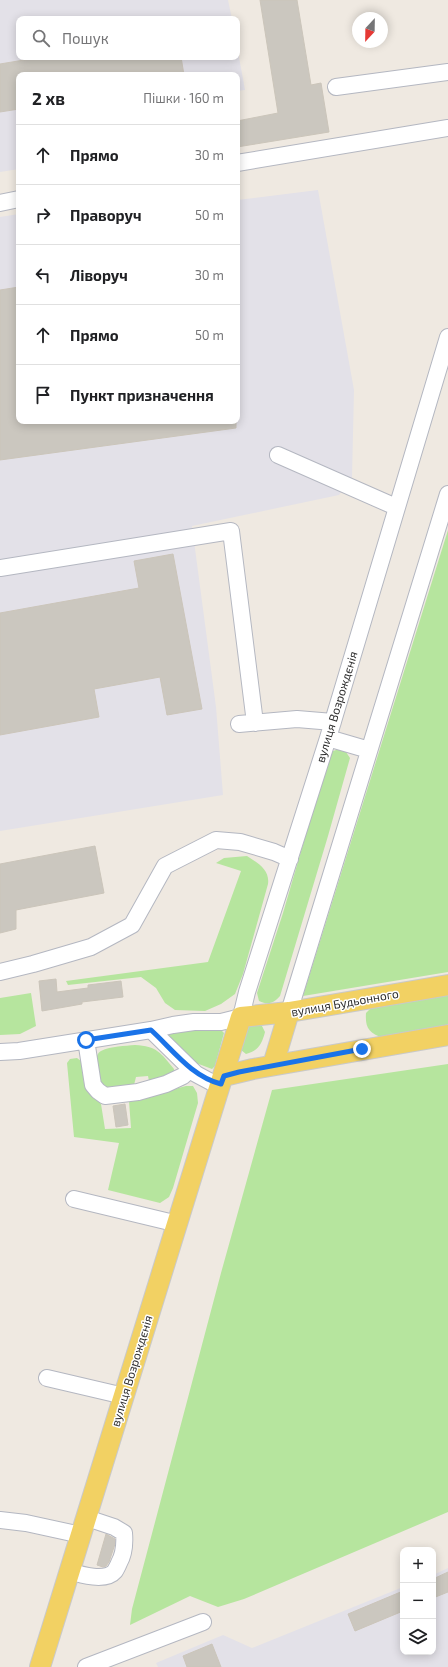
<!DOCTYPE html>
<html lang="uk">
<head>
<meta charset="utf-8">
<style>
  body { margin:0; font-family:"Exo 2",sans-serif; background:#f2f2f2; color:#202124 }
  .controls { position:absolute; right:12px; bottom:12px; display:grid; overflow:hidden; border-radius:8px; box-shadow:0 2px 10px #0003 }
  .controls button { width:36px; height:36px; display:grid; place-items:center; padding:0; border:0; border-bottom:1px solid #e0e0e0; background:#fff; color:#202124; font:20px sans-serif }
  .compass { position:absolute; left:352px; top:12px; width:36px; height:36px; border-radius:50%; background:#fff; box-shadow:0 2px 10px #0003; rotate:202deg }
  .stop { position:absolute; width:12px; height:12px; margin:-9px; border:3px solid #1a73e8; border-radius:50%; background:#fff }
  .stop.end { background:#1a73e8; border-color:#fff; box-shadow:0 1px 4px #0008 }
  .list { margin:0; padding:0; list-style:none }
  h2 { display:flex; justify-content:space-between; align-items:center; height:52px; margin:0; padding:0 16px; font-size:17px }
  h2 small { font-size:13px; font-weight:400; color:#757577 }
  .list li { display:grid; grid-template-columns:26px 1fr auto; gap:12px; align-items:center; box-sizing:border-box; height:60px; padding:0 16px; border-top:1px solid #e0e0e0 }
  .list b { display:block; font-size:15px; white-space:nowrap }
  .list em { font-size:13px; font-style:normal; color:#757577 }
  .icon { flex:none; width:22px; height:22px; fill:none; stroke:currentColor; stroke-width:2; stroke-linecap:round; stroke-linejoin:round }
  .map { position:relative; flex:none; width:448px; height:1667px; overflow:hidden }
  .search { position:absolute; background:#fff; box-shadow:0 2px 10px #0003; left:16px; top:16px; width:224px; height:44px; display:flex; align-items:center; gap:10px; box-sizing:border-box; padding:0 14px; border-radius:8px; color:#757577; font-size:15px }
  .panel { position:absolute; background:#fff; box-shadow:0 2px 10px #0003; left:16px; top:72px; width:224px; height:352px; border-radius:8px }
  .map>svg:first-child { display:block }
</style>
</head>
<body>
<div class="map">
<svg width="448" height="1667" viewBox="0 0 448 1667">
  <rect width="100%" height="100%" fill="#efe9e1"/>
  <!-- industrial -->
  <path fill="#e3e1e8" d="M0 0H228L232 19H19V57H237V46L245 90 237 91V75H19V169L0 172Z
    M318 190 354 390 352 477 339 495 192 526 216 707 223 795 0 831V217L19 214V421H237V200Z
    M448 1568V1667H158L156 1663 223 1635 252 1648 403 1587V1652H433V1575Z"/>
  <!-- green -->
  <path fill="#b6e59e" d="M448 530V972L303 996Z
    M339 749 346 752 350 758 328 836 280 996C273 1004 268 1005 259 1001L257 993 283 913 330 752Z
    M247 856C258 863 270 870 268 884L243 974 235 994 221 1004 205 1011 175 1010 165 1003 156 988 141 977 68 985 66 981 208 962 241 871 216 863 224 858Z
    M448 992V1027L383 1038C369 1033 365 1028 366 1013L374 1005Z
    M31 993 36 1026 20 1034 0 1035V998Z
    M251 1023H256L262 1026 265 1032C262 1044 258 1051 246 1054L241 1050 245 1028Z
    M220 1029 224 1033 215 1066 212 1069 196 1063 167 1038 166 1034 168 1030Z
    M135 1045C157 1046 161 1053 174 1069V1072L149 1081 148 1076 136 1077 134 1085C126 1086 111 1092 104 1087 97 1082 92 1055 101 1051 111 1046 125 1046 135 1045Z
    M77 1058 81 1061 84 1083 101 1104 105 1129 131 1128 129 1101 186 1086H193L197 1093 198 1103 173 1188 169 1197 160 1203 108 1190 119 1143 74 1137 67 1063 70 1059Z
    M448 1064V1512L244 1599 218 1607 190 1596 130 1625 132 1609 221 1273 272 1090Z"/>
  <!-- building -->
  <path fill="#cbc7bf" stroke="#cbc5ba" d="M260 0H297L311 85 321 83 329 132 237 147V121L278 113Z
    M42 57H181L184 75H19V109L0 112V64Z
    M19 287V421H236V428L0 460V290Z
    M173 554 202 709 167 715 160 677 94 689 99 717 0 735V613L139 588 134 561Z
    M95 846 104 893 16 910V929L0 933V864Z
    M56 979 57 992 88 988V985L121 981 123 997 82 1002V1004L42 1011 39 981Z
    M125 1104 128 1125 116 1127 113 1106Z
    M106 1534 115 1539V1544L109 1562 106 1566 103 1567 97 1565Z
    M448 1572V1592L433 1598V1579Z
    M403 1591V1611L355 1631 348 1614Z
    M212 1644 221 1667H187L183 1656Z"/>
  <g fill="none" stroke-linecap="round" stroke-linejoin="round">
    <!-- minor casing -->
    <g stroke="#b4b7c1" stroke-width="18">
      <path id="minor" d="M336 87 448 72
        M237 163 448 128
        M0 203 19 199
        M278 455 396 507
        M0 568 231 531 255 723
        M239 724 297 719 333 722
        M328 738 369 750
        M0 972 33 964 91 947 132 925 165 866 216 840 240 842 274 852 290 859
        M289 1012 448 494
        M151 1030 196 1074 211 1082 221 1084
        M86 1040 93 1085 98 1091 105 1096 138 1092 166 1084 183 1076 191 1069
        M0 1052 19 1051 151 1030 173 1025 194 1022H221L241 1017 247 992 328 738 448 337
        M74 1199 178 1224
        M47 1378 124 1396
        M0 1520 26 1523 81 1535
        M70 1571C81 1575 106 1582 115 1571 116 1569 118 1566 119 1563 124 1554 125 1544 124 1533L114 1527 87 1518
        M86 1667 203 1622"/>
    </g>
    <!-- major casing -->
    <g stroke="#c9c9c9" stroke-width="22">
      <path id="major" d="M273 1065 289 1012
        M224 1076 253 1069 448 1035
        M40 1667 241 1017 289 1012 448 985"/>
    </g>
    <!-- minor -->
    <use href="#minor" stroke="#fff" stroke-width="16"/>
    <!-- major -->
    <use href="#major" stroke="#f2d163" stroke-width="20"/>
  </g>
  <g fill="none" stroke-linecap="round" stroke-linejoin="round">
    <!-- route -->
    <path stroke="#1a73e8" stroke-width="5" d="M86 1040 151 1030C173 1050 191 1076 221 1084L224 1076 239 1072 362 1049"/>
  </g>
  <g text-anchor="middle" stroke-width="3" stroke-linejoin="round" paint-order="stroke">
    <!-- street labels -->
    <g font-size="12" fill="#2e2e2e" stroke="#fff">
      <text transform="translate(337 707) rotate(-73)" y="4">вулиця Возрождєнія</text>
      <text transform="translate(345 1003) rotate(-10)" y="4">вулиця Будьонного</text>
      <text transform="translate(132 1371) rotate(-73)" y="4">вулиця Возрождєнія</text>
    </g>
  </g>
</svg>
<div class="controls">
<button>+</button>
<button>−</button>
<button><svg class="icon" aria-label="layers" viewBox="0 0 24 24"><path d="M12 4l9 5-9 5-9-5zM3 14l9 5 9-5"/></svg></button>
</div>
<svg class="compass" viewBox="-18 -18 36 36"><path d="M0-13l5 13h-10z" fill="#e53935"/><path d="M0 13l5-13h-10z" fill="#757577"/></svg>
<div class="stop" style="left:86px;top:1040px"></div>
<div class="stop end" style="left:362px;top:1049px"></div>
<div class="search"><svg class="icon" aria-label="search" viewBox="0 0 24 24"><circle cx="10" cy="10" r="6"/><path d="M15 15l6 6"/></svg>Пошук</div>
<section class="panel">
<h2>2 хв<small>Пішки · 160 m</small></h2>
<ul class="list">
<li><svg class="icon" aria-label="ahead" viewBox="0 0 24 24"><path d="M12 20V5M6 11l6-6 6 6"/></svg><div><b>Прямо</b></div><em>30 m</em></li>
<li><svg class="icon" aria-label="right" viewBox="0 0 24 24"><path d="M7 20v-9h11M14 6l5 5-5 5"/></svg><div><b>Праворуч</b></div><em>50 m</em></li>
<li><svg class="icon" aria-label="left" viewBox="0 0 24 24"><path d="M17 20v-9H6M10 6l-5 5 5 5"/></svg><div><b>Ліворуч</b></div><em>30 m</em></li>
<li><svg class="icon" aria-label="ahead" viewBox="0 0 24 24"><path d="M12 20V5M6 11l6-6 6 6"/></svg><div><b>Прямо</b></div><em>50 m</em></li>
<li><svg class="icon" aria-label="arrive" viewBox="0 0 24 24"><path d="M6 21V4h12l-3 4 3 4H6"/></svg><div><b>Пункт призначення</b></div></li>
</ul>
</section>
</div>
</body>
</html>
